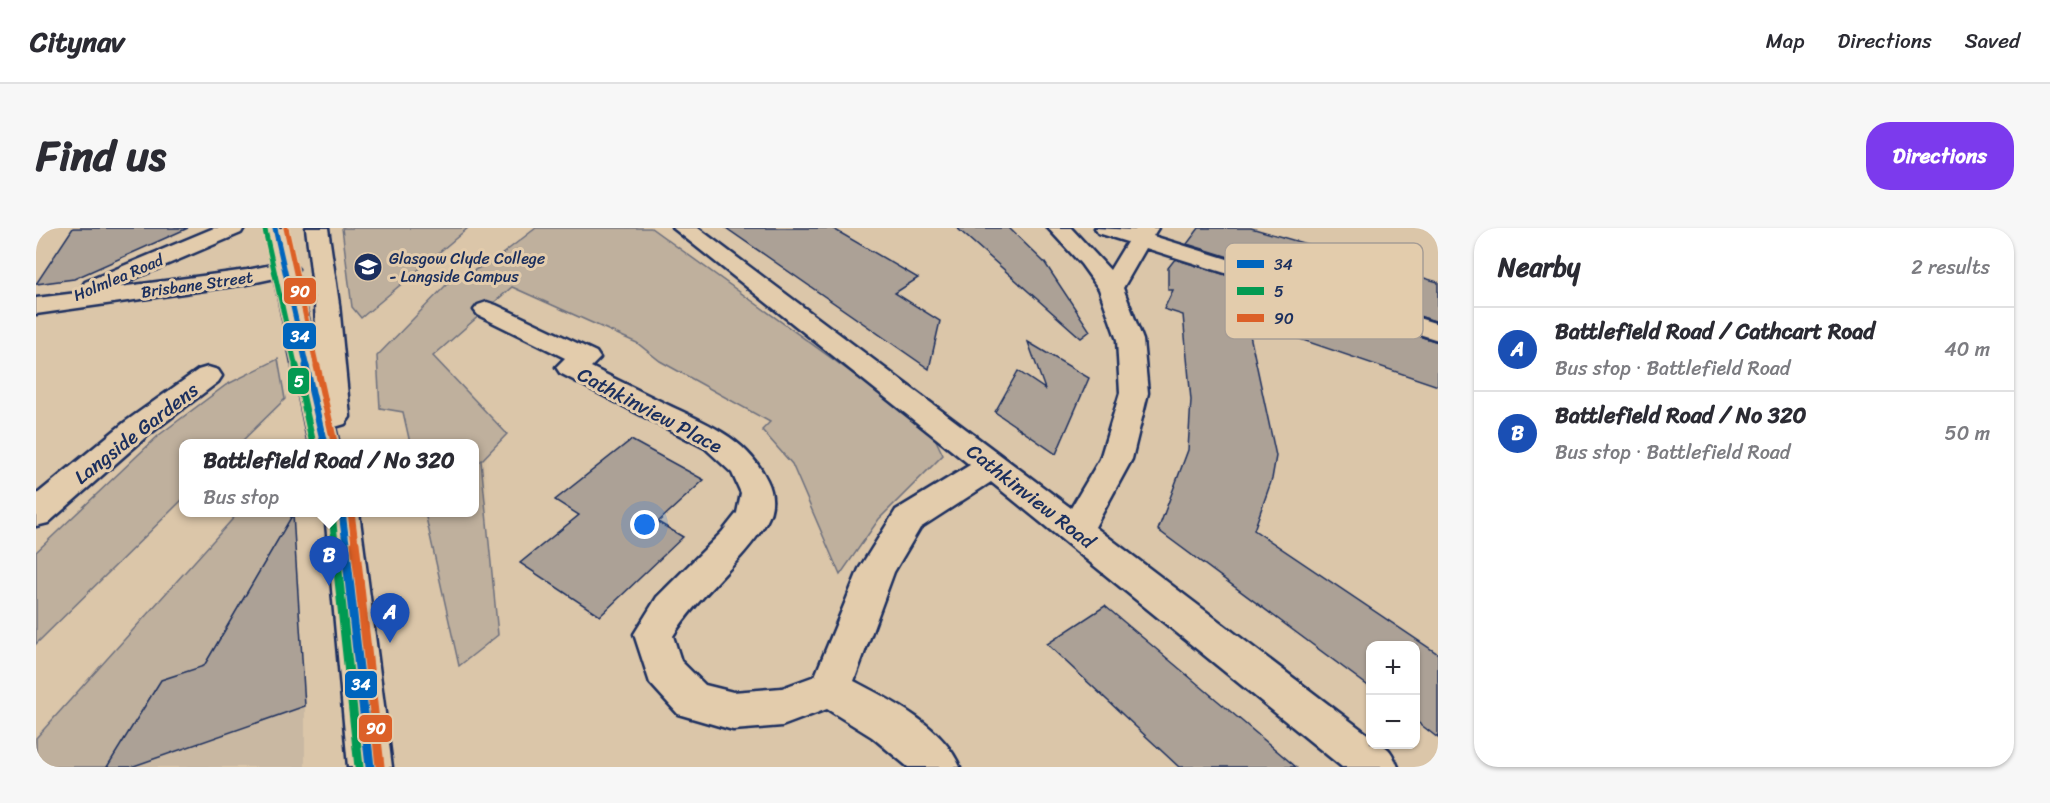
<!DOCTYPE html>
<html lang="en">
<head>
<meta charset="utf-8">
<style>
  body { margin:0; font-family:Sriracha,sans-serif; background:#f7f7f7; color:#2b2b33 }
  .controls { position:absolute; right:18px; bottom:18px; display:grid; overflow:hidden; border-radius:12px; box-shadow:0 2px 4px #0004 }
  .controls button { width:54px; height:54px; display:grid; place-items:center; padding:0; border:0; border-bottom:2px solid #e1e1e2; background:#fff; color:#2b2b33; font:30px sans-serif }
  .you { position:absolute; left:609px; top:297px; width:21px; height:21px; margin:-15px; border:4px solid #fff; border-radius:50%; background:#1a73e8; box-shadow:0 0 0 9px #1a73e833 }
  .badge { display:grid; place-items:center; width:39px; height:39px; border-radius:50%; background:#7c3aed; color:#fff; font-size:20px; font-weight:700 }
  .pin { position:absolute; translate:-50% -50px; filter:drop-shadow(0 2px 3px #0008) }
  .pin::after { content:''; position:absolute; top:32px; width:21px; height:18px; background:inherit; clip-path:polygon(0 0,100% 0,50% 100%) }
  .popup { position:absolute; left:143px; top:211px; width:300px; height:78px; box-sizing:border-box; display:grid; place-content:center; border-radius:12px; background:#fff; filter:drop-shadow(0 2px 4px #0005); font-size:20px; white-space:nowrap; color:#7c7c81 }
  .popup b { font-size:22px; color:#2b2b33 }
  .popup::after { content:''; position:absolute; left:50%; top:100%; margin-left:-12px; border:12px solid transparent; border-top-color:#fff }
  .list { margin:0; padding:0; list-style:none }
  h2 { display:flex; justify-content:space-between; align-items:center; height:78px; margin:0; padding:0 24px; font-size:26px }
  h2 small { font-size:20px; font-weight:400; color:#7c7c81 }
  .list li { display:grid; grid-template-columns:39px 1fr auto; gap:18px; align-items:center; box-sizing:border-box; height:84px; padding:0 24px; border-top:2px solid #e1e1e2 }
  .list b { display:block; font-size:22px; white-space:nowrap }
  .list p { margin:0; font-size:20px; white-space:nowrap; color:#7c7c81 }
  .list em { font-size:20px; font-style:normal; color:#7c7c81 }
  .map { position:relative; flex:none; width:1402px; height:539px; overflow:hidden; border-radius:24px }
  header { display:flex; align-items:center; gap:36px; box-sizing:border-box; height:84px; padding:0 30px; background:#fff; border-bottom:2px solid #e1e1e2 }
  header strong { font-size:28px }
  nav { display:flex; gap:33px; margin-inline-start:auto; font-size:21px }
  .intro { display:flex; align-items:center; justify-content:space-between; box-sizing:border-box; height:144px; padding:0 36px }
  h1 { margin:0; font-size:42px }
  .button { padding:15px 27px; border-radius:24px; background:#7c3aed; color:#fff; font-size:21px; font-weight:700 }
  main { display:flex; gap:36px; padding:0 36px }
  aside { flex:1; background:#fff; border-radius:24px; box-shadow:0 2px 4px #0004 }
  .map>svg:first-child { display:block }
</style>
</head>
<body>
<header>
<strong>Citynav</strong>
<nav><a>Map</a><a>Directions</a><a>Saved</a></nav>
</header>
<div class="intro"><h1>Find us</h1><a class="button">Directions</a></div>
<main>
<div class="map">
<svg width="1402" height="539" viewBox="0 0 1402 539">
  <rect width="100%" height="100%" fill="#dbc6a9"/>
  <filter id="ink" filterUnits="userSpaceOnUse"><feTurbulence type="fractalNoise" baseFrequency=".0167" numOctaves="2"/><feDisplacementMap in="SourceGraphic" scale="12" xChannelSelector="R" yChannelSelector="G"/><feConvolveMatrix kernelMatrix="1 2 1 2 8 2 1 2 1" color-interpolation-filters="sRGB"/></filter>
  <g filter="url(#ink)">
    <!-- built -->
    <path fill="#c9b8a2" d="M257 302 269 478V539H71L125 452 168 438 246 305Z"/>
    <!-- green -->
    <path fill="#bfb09d" stroke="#6d707e" stroke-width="1.5" d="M306 0H432L325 90 316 79Z
      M500 0H615L895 202 907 227 843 291 804 347 756 236 726 202 734 194 624 133 601 115 476 59 397 128 471 206 445 233 462 407 423 438 389 285 439 284V216L374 215 367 184 344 180 341 128 412 55 457 33Z
      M242 131 249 171 204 215 148 216 147 271 0 416V324L123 207 190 157Z
      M202 285H257V302L246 305 168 438 71 539H0V510Z"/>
    <!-- building -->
    <path fill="#aca196" stroke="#1b2f5e" stroke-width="1.5" d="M37 0H152L38 51 0 56Z
      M690 0H796L882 50 859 65 904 93 893 141Z
      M921 0H973L1009 35 1054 103 1045 110Z
      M1163 0H1215L1402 54V94L1151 16Z
      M1139 31 1402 114V158L1211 93 1240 228 1236 251 1218 302 1402 426V510L1380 493V417H1335V460L1122 302 1152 222 1155 172 1147 87 1128 81 1137 62H1132V40Z
      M992 114 1053 150 1020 226 959 184 982 143 1009 161Z
      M595 212 668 252 622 294 647 309 564 388 484 335 543 287 519 272Z
      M257 286 269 478 95 539H71L125 452 168 438Z
      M1069 378 1207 494 1260 539H1143L1011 416Z"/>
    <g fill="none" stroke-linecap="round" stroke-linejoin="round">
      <!-- minor casing -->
      <g stroke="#1b2f5e" stroke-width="5">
        <path id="minor" d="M178 0H208L205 5 76 60 211 42 250 34 258 36 262 41 258 46 211 56 0 86V70L49 64 46 59 49 54Z
          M637 0H662L1035 280 1064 231 1084 165 1081 112 1063 61 1045 36 1012 0H1035L1074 42 1091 14 1062 5 1059 0 1099 2 1100 0H1122L1117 8 1402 96V112L1110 20 1087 60 1107 112 1112 165 1096 231 1059 299 1334 508V516C1353 516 1355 523 1362 539H1306L955 254 884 300 858 344 818 453C856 473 907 498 924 539H872L836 509 791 481 746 498 697 502 642 486 614 455 598 406 621 369 686 304 701 285 705 265 696 245 669 220 524 145 520 139 529 130 442 87 438 82 442 77 451 74 460 77 560 124 564 130 555 139C579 151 604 163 628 175 669 195 710 209 731 252 738 266 738 281 730 295 704 337 663 366 637 408L645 433 669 457 697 464 746 460 779 448 823 341 860 282 934 237Z
          M172 139 182 142 186 148 182 154 111 208 12 295 0 298V267L89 194 162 142Z"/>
      </g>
      <!-- major casing -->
      <g stroke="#1b2f5e" stroke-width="5">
        <path id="major" d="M228 0H250L281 126 279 76 270 0H292L303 76 314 189 309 196 299 199 303 216H273Z
          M289 284H323L356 539H312Z"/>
      </g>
      <!-- minor -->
      <use href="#minor" fill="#e3ccac" fill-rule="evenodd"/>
      <!-- major -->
      <use href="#major" fill="#e3ccac" fill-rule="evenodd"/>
      <!-- bus-1-far2 casing -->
      <g stroke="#e3ccac" stroke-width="8">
        <path id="bus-1-far2" d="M239 0 271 140"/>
      </g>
      <!-- bus-1-far1 casing -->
      <g stroke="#e3ccac" stroke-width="11">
        <path id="bus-1-far1" d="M270 138 288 216
          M306 284 310 316"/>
      </g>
      <!-- bus-1 casing -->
      <g stroke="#e3ccac" stroke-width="14">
        <path id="bus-1" d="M309 315 334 539"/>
      </g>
      <!-- bus-2-far2 casing -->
      <g stroke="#e3ccac" stroke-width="8">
        <path id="bus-2-far2" d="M229 2 260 140"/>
      </g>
      <!-- bus-2-far1 casing -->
      <g stroke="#e3ccac" stroke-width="11">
        <path id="bus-2-far1" d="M260 138 277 216
          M296 285 299 316"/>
      </g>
      <!-- bus-2 casing -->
      <g stroke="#e3ccac" stroke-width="14">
        <path id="bus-2" d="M299 315 323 539"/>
      </g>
      <!-- bus-3-far2 casing -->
      <g stroke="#e3ccac" stroke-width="8">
        <path id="bus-3-far2" d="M250 0 281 140"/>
      </g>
      <!-- bus-3-far1 casing -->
      <g stroke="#e3ccac" stroke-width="11">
        <path id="bus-3-far1" d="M281 138 298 214
          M315 284 319 316"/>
      </g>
      <!-- bus-3 casing -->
      <g stroke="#e3ccac" stroke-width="14">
        <path id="bus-3" d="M319 315 344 538"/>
      </g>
      <!-- bus-1-far2 -->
      <use href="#bus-1-far2" stroke="#0065bd" stroke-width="5"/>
      <!-- bus-1-far1 -->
      <use href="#bus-1-far1" stroke="#0065bd" stroke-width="7"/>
      <!-- bus-1 -->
      <use href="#bus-1" stroke="#0065bd" stroke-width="9"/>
      <!-- bus-2-far2 -->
      <use href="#bus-2-far2" stroke="#039a52" stroke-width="5"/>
      <!-- bus-2-far1 -->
      <use href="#bus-2-far1" stroke="#039a52" stroke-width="7"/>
      <!-- bus-2 -->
      <use href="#bus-2" stroke="#039a52" stroke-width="9"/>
      <!-- bus-3-far2 -->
      <use href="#bus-3-far2" stroke="#dc6028" stroke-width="5"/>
      <!-- bus-3-far1 -->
      <use href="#bus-3-far1" stroke="#dc6028" stroke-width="7"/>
      <!-- bus-3 -->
      <use href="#bus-3" stroke="#dc6028" stroke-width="9"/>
    </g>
  </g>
  <!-- icons -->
  <defs>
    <g id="university-disc" transform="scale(1.5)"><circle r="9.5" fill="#1b2f5e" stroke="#e3ccac"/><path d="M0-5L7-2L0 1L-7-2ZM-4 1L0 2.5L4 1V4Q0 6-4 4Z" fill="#fff"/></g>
  </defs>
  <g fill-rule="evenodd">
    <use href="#university-disc" x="332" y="39"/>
  </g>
  <g text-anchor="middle" stroke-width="6" stroke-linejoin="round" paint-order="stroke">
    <!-- far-poi labels -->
    <g font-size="16" fill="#1b2f5e" stroke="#e3ccac" text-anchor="start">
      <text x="353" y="36">Glasgow Clyde College<tspan x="353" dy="18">- Langside Campus</tspan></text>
    </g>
    <!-- far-street labels -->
    <g font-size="16" fill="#1b2f5e" stroke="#e3ccac">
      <text transform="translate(82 49) rotate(-23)" y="6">Holmlea Road</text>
      <text transform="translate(161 56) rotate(-8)" y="6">Brisbane Street</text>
    </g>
    <!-- street labels -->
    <g font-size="20" fill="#1b2f5e" stroke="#e3ccac">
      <text transform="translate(614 182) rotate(28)" y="7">Cathkinview Place</text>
      <text transform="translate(100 205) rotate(-38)" y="7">Langside Gardens</text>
      <text transform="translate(995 268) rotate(38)" y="7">Cathkinview Road</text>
    </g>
  </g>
  <!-- legend -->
  <rect x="1189" y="15" width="198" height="96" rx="9" fill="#e3ccac" stroke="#a79d95" stroke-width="1.5"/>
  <rect x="1201" y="32" width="27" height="8" fill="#0065bd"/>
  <rect x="1201" y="59" width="27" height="8" fill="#039a52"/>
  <rect x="1201" y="86" width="27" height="8" fill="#dc6028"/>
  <g font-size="16" fill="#1b2f5e">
    <text x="1238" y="42">34</text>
    <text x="1238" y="69">5</text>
    <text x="1238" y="96">90</text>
  </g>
  <g stroke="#e3ccac" stroke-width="2">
    <rect x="247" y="49" width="34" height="28" rx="6" fill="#dc6028"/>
    <rect x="246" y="94" width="35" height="28" rx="6" fill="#0065bd"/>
    <rect x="251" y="139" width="23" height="28" rx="6" fill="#039a52"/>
    <rect x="308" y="442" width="34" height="29" rx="6" fill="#0065bd"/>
    <rect x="322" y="486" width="35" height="29" rx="6" fill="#dc6028"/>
  </g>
  <g font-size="16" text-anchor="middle" font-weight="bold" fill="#fff">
    <text x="264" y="69">90</text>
    <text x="264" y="114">34</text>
    <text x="263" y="159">5</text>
    <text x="325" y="462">34</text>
    <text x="340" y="506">90</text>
  </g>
</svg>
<div class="controls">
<button>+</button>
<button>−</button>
</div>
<div class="you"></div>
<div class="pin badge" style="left:354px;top:415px;background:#1a4fb4">A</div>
<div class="pin badge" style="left:293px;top:358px;background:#1a4fb4">B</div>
<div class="popup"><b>Battlefield Road / No 320</b>Bus stop</div>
</div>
<aside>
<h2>Nearby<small>2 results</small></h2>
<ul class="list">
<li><span class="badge" style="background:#1a4fb4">A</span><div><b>Battlefield Road / Cathcart Road</b><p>Bus stop · Battlefield Road</p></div><em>40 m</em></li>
<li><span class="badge" style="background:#1a4fb4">B</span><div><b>Battlefield Road / No 320</b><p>Bus stop · Battlefield Road</p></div><em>50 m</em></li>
</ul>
</aside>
</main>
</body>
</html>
